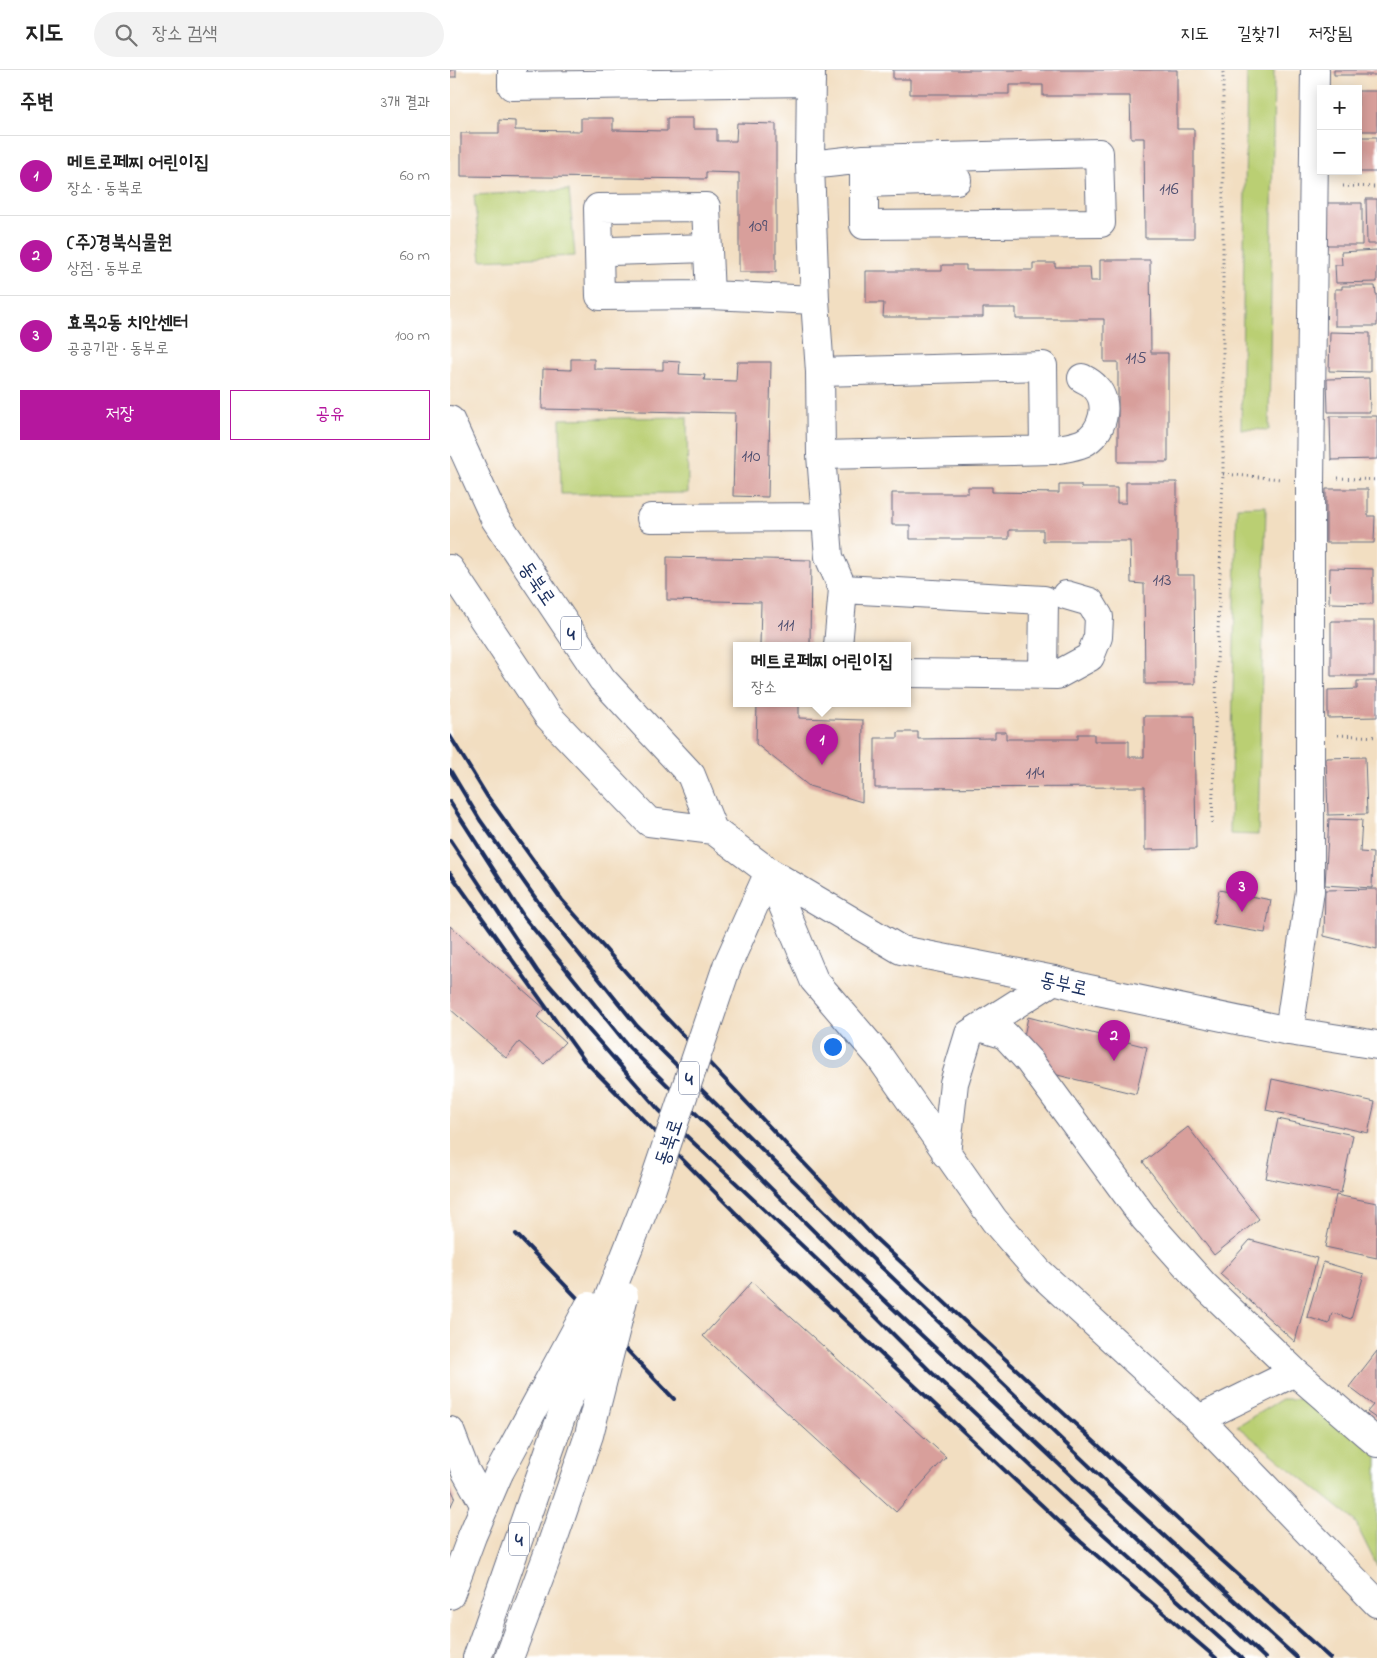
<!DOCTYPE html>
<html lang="ko">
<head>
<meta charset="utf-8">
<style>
  body { margin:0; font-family:"Indie Flower","Poor Story",sans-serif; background:#f2f2f2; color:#222 }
  .controls { position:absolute; right:15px; top:15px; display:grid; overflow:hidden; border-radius:0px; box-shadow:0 2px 12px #0003 }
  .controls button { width:45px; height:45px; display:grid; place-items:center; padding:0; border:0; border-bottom:1px solid #e0e0e0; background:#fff; color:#222; font:25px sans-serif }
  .you { position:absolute; left:382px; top:976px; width:18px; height:18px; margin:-12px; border:4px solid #fff; border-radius:50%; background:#1a73e8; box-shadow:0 0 0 8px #1a73e833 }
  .badge { display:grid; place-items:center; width:32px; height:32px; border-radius:50%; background:#b5179e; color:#fff; font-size:16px; font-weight:700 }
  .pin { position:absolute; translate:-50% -41px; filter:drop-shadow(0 1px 2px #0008) }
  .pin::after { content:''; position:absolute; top:26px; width:18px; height:15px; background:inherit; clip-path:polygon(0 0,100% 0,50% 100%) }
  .popup { position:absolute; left:283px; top:572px; width:178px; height:65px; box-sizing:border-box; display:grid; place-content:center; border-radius:0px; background:#fff; filter:drop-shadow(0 1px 4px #0005); font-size:16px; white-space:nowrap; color:#767676 }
  .popup b { font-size:19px; color:#222 }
  .popup::after { content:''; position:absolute; left:50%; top:100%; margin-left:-10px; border:10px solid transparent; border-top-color:#fff }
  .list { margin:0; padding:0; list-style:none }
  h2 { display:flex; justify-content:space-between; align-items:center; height:65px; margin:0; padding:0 20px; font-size:21px }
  h2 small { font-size:16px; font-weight:400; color:#767676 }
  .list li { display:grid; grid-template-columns:32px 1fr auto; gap:15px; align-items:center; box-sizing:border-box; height:80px; padding:0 20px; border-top:1px solid #e0e0e0 }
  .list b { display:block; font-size:19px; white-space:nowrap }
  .list p { margin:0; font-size:16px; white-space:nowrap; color:#767676 }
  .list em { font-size:16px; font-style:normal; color:#767676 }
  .actions { display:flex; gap:10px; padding:15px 20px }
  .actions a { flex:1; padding:11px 0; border:1px solid #b5179e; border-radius:0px; text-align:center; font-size:18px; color:#b5179e }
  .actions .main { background:#b5179e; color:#fff }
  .icon { flex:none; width:28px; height:28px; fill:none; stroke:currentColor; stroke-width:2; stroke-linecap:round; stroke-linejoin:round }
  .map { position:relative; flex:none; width:927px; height:1588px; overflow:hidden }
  header { display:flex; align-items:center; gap:30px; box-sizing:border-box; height:70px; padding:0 25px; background:#fff; border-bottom:1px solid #e0e0e0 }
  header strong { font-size:24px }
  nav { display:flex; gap:28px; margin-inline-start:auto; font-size:18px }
  .search { width:350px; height:45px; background:#f2f2f2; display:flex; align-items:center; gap:12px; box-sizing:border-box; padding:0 18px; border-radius:28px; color:#767676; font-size:19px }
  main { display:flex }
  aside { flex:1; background:#fff }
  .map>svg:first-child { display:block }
</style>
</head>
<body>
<header>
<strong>지도</strong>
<div class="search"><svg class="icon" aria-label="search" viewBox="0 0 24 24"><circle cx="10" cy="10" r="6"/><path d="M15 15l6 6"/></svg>장소 검색</div>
<nav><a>지도</a><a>길찾기</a><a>저장됨</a></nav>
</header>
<main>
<aside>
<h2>주변<small>3개 결과</small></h2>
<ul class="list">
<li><span class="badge">1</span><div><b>메트로페찌 어린이집</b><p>장소 · 동북로</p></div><em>60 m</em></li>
<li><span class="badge">2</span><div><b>(주)경북식물원</b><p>상점 · 동부로</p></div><em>60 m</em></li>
<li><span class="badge">3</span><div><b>효목2동 치안센터</b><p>공공기관 · 동부로</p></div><em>100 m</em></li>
</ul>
<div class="actions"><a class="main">저장</a><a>공유</a></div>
</aside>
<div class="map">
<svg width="927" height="1588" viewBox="0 0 927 1588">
  <rect width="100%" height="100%" fill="#fff"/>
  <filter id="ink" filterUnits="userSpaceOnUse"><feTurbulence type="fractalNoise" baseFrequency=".02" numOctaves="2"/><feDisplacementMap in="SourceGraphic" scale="10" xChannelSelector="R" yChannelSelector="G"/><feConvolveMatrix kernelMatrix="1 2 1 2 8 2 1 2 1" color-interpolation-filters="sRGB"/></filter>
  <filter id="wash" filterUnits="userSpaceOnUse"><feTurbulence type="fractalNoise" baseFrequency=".0096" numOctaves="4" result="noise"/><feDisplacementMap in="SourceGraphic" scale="20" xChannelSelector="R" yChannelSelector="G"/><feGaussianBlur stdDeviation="1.12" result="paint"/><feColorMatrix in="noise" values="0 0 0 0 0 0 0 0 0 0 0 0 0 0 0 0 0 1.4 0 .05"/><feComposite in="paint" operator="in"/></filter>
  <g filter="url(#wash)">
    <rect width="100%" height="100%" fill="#f2dec1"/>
    <!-- green -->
    <path fill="#bacf73" stroke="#6a7f68" d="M797 0H824L819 360 791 359Z
      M119 120 125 186 31 190 24 125Z
      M237 347 238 423 111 424 110 349Z
      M816 436 808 765 780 764 787 437Z
      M832 1329H862L927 1386V1496L904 1450 787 1356Z"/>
    <g id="blocks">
      <!-- building -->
      <path fill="#d89f9b" d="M0 0H6V7H0Z
        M443 0H727V59H744V168H695L694 68H681L680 26H593V15H559V24H460V9H443Z
        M884 0H927V5H884Z
        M908 21H927V61H908Z
        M131 48H163V60L217 61V48H243V59H267V71H286L287 53 326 54V202H289V103L256 102V109L11 106V63H49V50L65 51V60L131 61Z
        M908 67H927V102H908Z
        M916 129H927V174H917Z
        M877 133H912V175H877Z
        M927 180V212L886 213 885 195H892L891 182Z
        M650 190H700L701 283H718V392H668V292H654V249H566V238H533V247H433L434 233H416V201H492V195H516V200H583V193H605V197H640L641 211H650Z
        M892 216H925L926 224H927V256H885V219H892Z
        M880 262 920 263V302L879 301Z
        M121 289H144V299L213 300V291L230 292 229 304 255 305 254 310 286 311 287 292H321L318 427 283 426 285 343 92 339 93 299 121 300Z
        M919 308 920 342H878L877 309Z
        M880 346H927V389L881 390Z
        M676 412H727V505H744L745 614H695L694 514 681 513 680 471H593V460H559V469H460V455H442V423H518V417H542V422L609 423V415H631V418H667V433H676Z
        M876 419H918V446H925L924 473H876Z
        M217 487 361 490 360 576H310L311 532 217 530Z
        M880 498 923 499V534L879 533Z
        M881 551H924V606H881Z
        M907 611H927V647L878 648V620L907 619Z
        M307 634H349V648L413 650 412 732 359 716 306 674Z
        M694 646H744L746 779 695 780V717L425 718V668H448V662H468V669L545 668V662H556V669H628V664H644V671H679V687H694Z
        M915 687 917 744 878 745 876 688Z
        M879 749 912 750 910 782 923 783 922 818 875 815Z
        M927 819V879L874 866 875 820Z
        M769 820 821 830 815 863 763 854Z
        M0 856 95 939 87 947 115 972 94 994 69 972 56 988 0 939Z
        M578 947 697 977 686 1024 595 1002 574 966Z
        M822 1009 925 1032 918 1063 816 1040Z
        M828 1049 903 1065 891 1123 816 1108Z
        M738 1057 809 1149 764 1185 693 1092Z
        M886 1125 927 1133V1188L875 1177Z
        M800 1170 867 1188 845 1272 770 1204Z
        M873 1192 914 1204 901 1249 882 1243 879 1254 857 1247Z
        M302 1212 496 1387 446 1442 253 1266Z
        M927 1281V1349L917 1342 923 1335 899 1317Z
        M0 1417 5 1427 0 1438Z"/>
    </g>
  </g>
  <g filter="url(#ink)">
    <use href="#blocks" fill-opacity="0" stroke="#666c81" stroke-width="1"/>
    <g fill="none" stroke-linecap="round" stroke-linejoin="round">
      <!-- minor casing -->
      <g stroke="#666c81" stroke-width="30">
        <path id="minor" d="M62 0V16L361 12
          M361 0 360 95 365 230 370 302 371 385 379 487 393 519 388 576
          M360 95 414 89 649 83 651 153 414 155V89
          M414 113 507 110
          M161 181 258 178
          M260 225 256 137 148 138 150 226 260 225 365 230
          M370 302 593 296 594 380
          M371 385 603 380C612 378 624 377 633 373 653 363 661 333 645 317 642 313 636 310 632 308
          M201 448 375 447
          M393 519 594 530 593 604
          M457 603 607 605 640 587 648 567 649 547 640 532 616 525
          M319 802 364 910 429 986 544 1150 588 1201 749 1349 927 1533
          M530 957 555 965 579 991 695 1149 754 1215 845 1302
          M839 961 860 821V412L865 0
          M496 1084 504 1013 519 964 604 910
          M749 1349 845 1302 927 1373
          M0 1361 15 1400 35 1436"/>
      </g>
      <!-- major casing -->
      <g stroke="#666c81" stroke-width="30">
        <path id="major" d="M0 350 45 449 152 609 241 705 263 760
          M0 499 98 646 199 752 263 760 319 802 277 896
          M319 802 451 880 604 910 634 918 839 961 927 975
          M0 1525 22 1466 49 1403
          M27 1588 110 1350
          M59 1588 101 1476"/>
      </g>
      <!-- path -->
      <path stroke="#666c81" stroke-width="3" stroke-dasharray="1 4" stroke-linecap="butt" d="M893 116 927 117
        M773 404 832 409
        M888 408 927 410
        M888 665 927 667
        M762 753 773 404V0"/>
      <!-- minor -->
      <use href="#minor" stroke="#fff" stroke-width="28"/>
      <!-- major -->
      <use href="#major" stroke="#fff" stroke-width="28"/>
      <!-- rail -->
      <path stroke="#1b2f5e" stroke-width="4" d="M0 666 37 726 112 830 211 942 423 1166 764 1483 880 1588
        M0 700 30 750 96 843 187 956 424 1190 657 1413 847 1588
        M0 732 74 847 179 977 416 1213 815 1588
        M0 770 88 902 209 1040 399 1220 480 1301 650 1461 792 1588
        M0 803 134 990 347 1205 631 1472 766 1588
        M66 1164 224 1329"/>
      <!-- major-bridge casing -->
      <g stroke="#666c81" stroke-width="30" stroke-linecap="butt">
        <path id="major-bridge" d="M110 1350 201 1121 277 896
          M49 1403 139 1236
          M101 1476 139 1365 174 1226"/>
      </g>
      <!-- major-bridge -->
      <use href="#major-bridge" stroke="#fff" stroke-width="28"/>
    </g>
  </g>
  <g text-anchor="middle" stroke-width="4.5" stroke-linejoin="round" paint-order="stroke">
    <!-- number labels -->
    <g font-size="18" fill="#4a4b6d">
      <text x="719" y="124">116</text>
      <text x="308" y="161">109</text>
      <text x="686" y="293">115</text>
      <text x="301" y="391">110</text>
      <text x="712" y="515">113</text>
      <text x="336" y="560">111</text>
      <text x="585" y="708">114</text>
    </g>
    <!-- shield labels -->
    <g fill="#fff" stroke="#5f6d8e" stroke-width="1">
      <rect x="111" y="546.5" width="20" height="33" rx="4"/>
      <rect x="229" y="991.5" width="20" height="33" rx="4"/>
      <rect x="59" y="1452.5" width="20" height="33" rx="4"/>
    </g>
    <g font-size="19" font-weight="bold" fill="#1b2f5e">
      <text x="121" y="570">4</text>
      <text x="239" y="1015">4</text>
      <text x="69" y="1476">4</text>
    </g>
    <!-- street labels -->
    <g font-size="20" fill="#1b2f5e" stroke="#fff">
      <text transform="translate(88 513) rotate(56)" y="7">동북로</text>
      <text transform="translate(614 913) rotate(13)" y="7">동부로</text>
      <text transform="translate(218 1072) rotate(-71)" y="7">동북로</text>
    </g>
  </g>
</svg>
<div class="controls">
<button>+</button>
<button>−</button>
</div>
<div class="you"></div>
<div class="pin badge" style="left:372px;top:695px">1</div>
<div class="popup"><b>메트로페찌 어린이집</b>장소</div>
<div class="pin badge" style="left:664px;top:991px">2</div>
<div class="pin badge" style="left:792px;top:842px">3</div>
</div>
</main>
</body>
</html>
